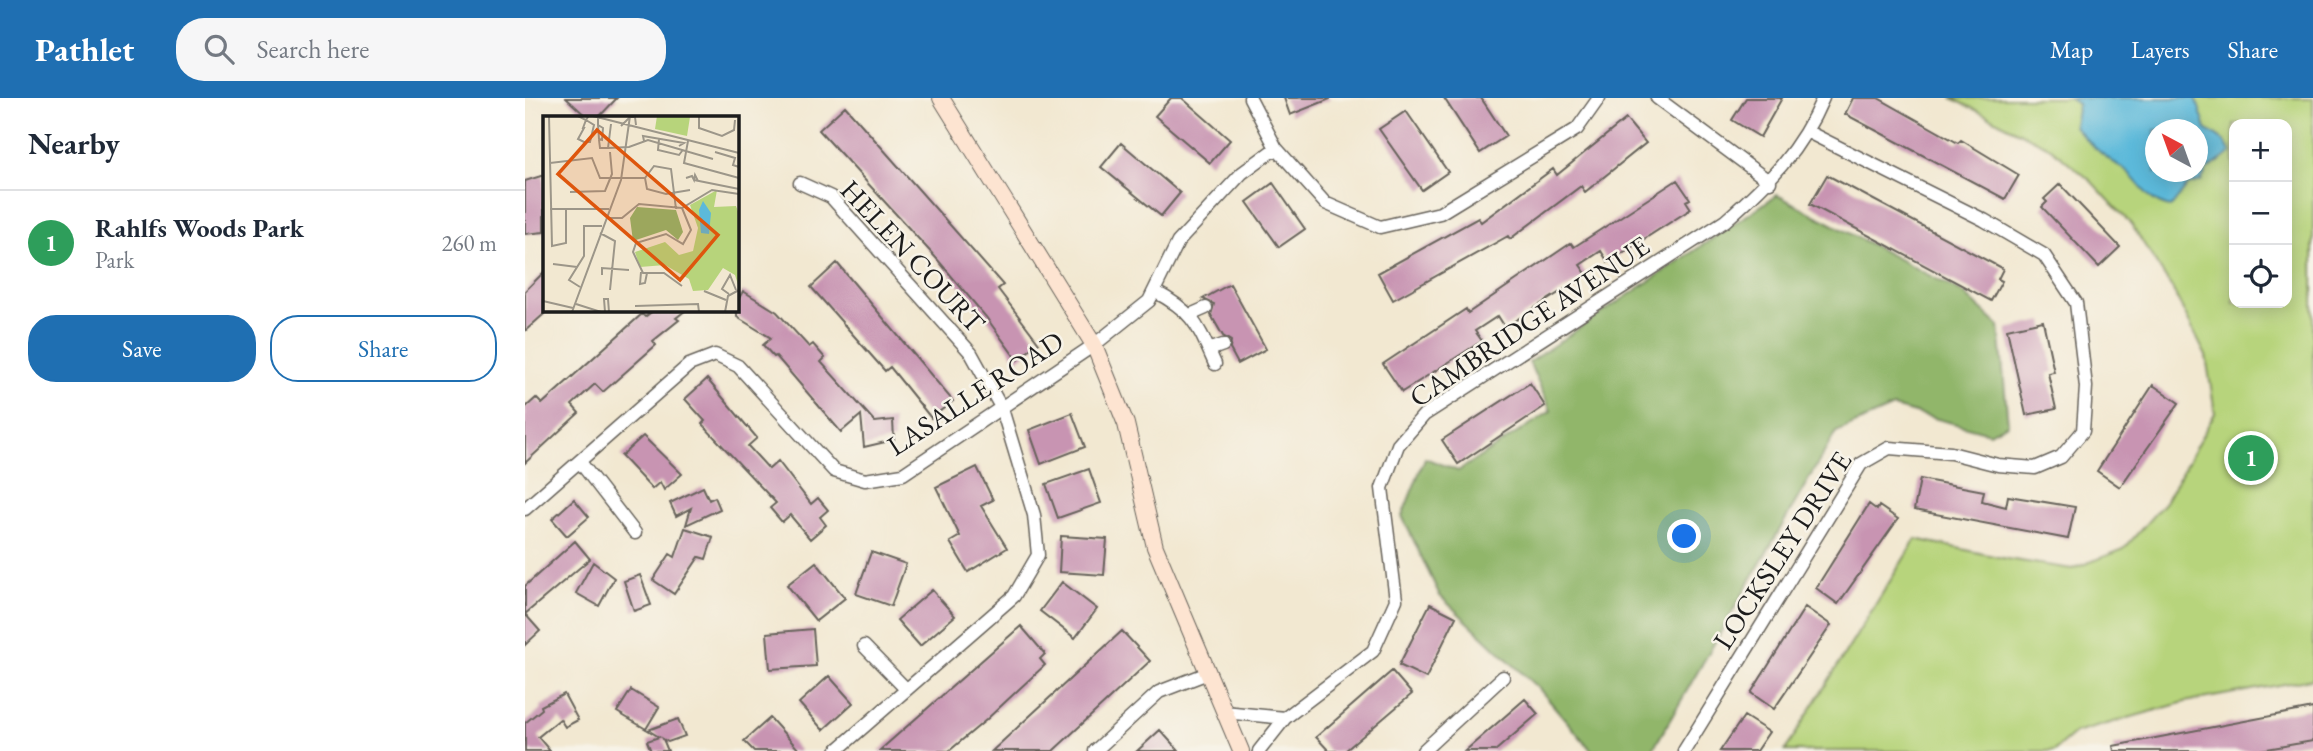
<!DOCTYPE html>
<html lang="en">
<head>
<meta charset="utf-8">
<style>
  body { margin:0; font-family:"EB Garamond",serif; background:#f6f6f7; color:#1f2937 }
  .controls { position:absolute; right:21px; top:21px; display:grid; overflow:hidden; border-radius:14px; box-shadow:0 4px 18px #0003 }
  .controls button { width:63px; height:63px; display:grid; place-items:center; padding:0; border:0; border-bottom:2px solid #e0e1e3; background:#fff; color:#1f2937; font:35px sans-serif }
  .compass { position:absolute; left:1620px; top:21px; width:63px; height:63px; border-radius:50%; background:#fff; box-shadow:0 4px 18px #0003; rotate:319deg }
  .you { position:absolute; left:1160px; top:439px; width:24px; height:24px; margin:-18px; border:5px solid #fff; border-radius:50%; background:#1a73e8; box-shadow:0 0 0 10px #1a73e833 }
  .badge { display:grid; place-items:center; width:46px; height:46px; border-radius:50%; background:#1f6fb2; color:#fff; font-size:23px; font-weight:700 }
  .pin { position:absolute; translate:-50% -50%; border:4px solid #fff; box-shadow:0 2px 7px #0006 }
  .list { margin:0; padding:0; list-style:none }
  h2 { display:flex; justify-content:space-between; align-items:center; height:91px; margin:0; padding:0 28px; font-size:30px }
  h2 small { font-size:23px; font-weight:400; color:#747a83 }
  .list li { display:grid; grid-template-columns:46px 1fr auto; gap:21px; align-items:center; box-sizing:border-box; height:105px; padding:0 28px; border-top:2px solid #e0e1e3 }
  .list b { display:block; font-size:26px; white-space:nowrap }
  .list p { margin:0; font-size:23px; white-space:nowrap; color:#747a83 }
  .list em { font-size:23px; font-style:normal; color:#747a83 }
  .actions { display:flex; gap:14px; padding:21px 28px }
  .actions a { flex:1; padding:16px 0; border:2px solid #1f6fb2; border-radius:28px; text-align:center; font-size:24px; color:#1f6fb2 }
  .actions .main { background:#1f6fb2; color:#fff }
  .icon { flex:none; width:38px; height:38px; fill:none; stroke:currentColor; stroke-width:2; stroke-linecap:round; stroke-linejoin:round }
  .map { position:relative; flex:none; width:1788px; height:653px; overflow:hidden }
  header { display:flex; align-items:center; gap:42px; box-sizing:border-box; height:98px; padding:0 35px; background:#1f6fb2; color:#fff }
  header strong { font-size:33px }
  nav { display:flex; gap:38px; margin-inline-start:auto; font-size:24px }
  .search { width:490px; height:63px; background:#f6f6f7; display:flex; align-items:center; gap:18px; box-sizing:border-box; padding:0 24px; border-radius:28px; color:#747a83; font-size:26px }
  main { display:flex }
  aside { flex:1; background:#fff }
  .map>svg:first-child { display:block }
</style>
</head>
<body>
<header>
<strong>Pathlet</strong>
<div class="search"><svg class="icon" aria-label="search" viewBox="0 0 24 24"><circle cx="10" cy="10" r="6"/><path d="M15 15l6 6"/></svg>Search here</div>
<nav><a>Map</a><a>Layers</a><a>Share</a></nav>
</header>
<main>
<aside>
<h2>Nearby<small></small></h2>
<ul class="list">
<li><span class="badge" style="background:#2e9e5b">1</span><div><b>Rahlfs Woods Park</b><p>Park</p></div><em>260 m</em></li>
</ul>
<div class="actions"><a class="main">Save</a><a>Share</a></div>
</aside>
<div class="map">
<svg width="1788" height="653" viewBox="0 0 1788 653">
  <rect width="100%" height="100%" fill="#f7f3e8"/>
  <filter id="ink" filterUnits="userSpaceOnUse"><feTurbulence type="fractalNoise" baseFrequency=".0143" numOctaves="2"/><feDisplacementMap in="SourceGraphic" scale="14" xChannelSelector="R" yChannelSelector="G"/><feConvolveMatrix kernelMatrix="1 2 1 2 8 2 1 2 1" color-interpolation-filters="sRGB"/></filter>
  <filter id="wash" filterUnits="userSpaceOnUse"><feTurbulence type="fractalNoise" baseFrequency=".00686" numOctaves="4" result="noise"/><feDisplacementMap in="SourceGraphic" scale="28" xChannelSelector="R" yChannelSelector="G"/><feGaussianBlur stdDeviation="1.57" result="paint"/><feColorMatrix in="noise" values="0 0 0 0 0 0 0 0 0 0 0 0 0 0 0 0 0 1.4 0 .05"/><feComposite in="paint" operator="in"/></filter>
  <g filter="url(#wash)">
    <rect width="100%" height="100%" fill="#f2e8d1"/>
    <!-- green -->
    <path fill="#b7d47b" stroke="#6a784c" stroke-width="2" fill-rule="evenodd" d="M1427 0H1788V581L1660 604 1550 635 1529 653H1260L1391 441 1482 461 1547 471 1599 451 1640 404 1690 315 1681 258 1647 190 1606 126 1566 83 1526 50ZM1709 26H1762V205H1709ZM1630 32H1672V74H1630Z"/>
    <!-- forest -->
    <path fill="#91b66b" stroke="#566944" stroke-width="2" d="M1252 97 1438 195 1474 228 1483 326 1464 335 1368 309 1311 334 1127 653H1067L1016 593 915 498 877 418 900 360 933 373 1026 313 1004 264Z"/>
    <!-- water -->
    <path fill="#5cb9da" stroke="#3c6a7b" stroke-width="2" fill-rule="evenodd" d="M1544 0H1671L1681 31 1700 44 1706 55 1682 72 1676 83 1663 87 1646 109C1620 105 1615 81 1594 68 1576 57 1563 45 1549 28L1553 6ZM1630 32H1672V74H1630Z"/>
    <g id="blocks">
      <!-- building -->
      <path fill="#c894b2" d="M41 0H92L74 19H62Z
        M646 0H657L705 42 685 65 630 18Z
        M759 0H805V1L765 17Z
        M919 0H956L981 38 955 55Z
        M1221 0H1257L1235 39 1207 22Z
        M1328 0H1353L1433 45 1436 42 1494 77 1480 101 1320 16Z
        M320 8 478 187 473 191 514 245 492 262 461 219 412 161 294 32Z
        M881 13 923 74 897 92 854 31Z
        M1101 21 1121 45 1060 94 1056 88 985 141 983 138 868 202 853 175 953 120 956 124 1028 71 1032 77Z
        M596 45 655 95 636 118 576 69Z
        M19 77V134L0 136V83Z
        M1302 77 1478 171 1473 181 1477 183 1466 203 1285 106Z
        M1152 82 1165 101 1161 103 1166 111 1083 164 1076 153 1055 167 1062 177 980 229 973 218 950 233 957 243 877 294 858 266 941 211 943 215 1046 145 1049 149Z
        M748 85 780 131 754 149 722 104Z
        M1535 86 1595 149 1574 169 1517 109 1522 104 1519 101Z
        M312 165 428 303 406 320 365 269 360 273 286 189Z
        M19 174V216L0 233V193Z
        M705 186 741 251 713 266 705 251 706 243 698 238 686 217 689 206 678 201Z
        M218 193 252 214 284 249 288 246 300 260 296 264 350 324 368 322 369 342 339 349 336 317 316 334 251 258 249 259 238 247 246 240 212 219V204Z
        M129 212H161L151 220 154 222 128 243 131 247 78 294 70 286 47 307 54 315 0 365V310L11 300 17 306 117 216 120 219Z
        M1518 223 1529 274 1523 275 1531 311 1501 317 1482 231Z
        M182 281 232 340 223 348 244 371 253 363 286 406 293 400 303 412 295 419 301 427 285 441 265 417 257 424 245 410 251 405 177 326 180 323 160 301Z
        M1005 285 1020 308 933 366 917 342Z
        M1628 287 1654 305 1595 389 1572 373Z
        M547 315 560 349 516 366 504 332Z
        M118 338 157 376 139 392 135 384 127 391 96 358Z
        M452 369 468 402 456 408 482 450 443 474 425 444 435 438 411 389Z
        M564 371 576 405 533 420 521 386Z
        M1395 381 1459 393 1457 403 1481 409 1483 398 1550 409 1543 441 1389 412Z
        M178 389 184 402 190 399 195 411 161 427 166 410 151 418 145 405Z
        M49 401 64 419 42 438 27 421Z
        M1344 406 1352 412 1354 408 1373 421 1313 506 1291 490Z
        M160 430 188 439 181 461 174 459 149 496 128 482 145 456 150 459Z
        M536 438 582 441 579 477 534 474Z
        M50 443 65 461 0 516V488Z
        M346 454 381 466 366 508 331 496Z
        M68 464 89 480 74 508 51 495Z
        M291 464 320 500 291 523 262 487Z
        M115 477 126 507 109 513 99 483Z
        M537 484 572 511 550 540 515 513Z
        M407 492 430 518 395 548 372 522Z
        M905 506 931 519 901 580 874 567Z
        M1280 509 1306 527 1249 611 1226 595Z
        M0 516 15 533 0 547Z
        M496 528 520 556 515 561 520 567 461 622 424 653H354Z
        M288 531 291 568 245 571 242 535Z
        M597 533 625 563 556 627 528 653H467Z
        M867 573 887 596 820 653H804L791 639Z
        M304 578 328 605 298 632 274 605Z
        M106 592 134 609 121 631 92 614Z
        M39 596 53 622 40 629 35 621 13 639 25 653H0V625L17 611 16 608Z
        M1000 601 1013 616 970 653H940Z
        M1788 610V643L1782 644 1730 653H1589L1588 648Z
        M1219 618 1244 634 1231 653H1195Z
        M245 620 275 653H229L219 643Z
        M153 621 160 638 143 644 138 641 143 653H126L122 643 134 639 123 632Z
        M635 632 654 653H612Z"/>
    </g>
  </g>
  <g filter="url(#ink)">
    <use href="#blocks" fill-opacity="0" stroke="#67635b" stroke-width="2"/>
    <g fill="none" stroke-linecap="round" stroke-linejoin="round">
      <!-- street casing -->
      <g stroke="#67635b" stroke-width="15">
        <path id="street" d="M725 0 751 50
          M1132 0 1245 84
          M275 85 306 99 446 255 477 311 509 417 513 457 489 498 311 653
          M629 193C669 214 672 226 690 266
          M665 217 681 210
          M684 252 698 247
          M55 364 110 435
          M0 411 164 267 190 257 213 268 309 373 340 382 378 376 569 247 624 203 653 144 717 75 751 50 800 105 855 129 915 115 1052 31 1074 0
          M339 548 380 590
          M699 614 760 620
          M570 653 634 594 683 575
          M734 653 760 620 848 553 871 502 857 390 873 347 899 317 1200 123C1243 85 1275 54 1298 0
          M898 653 978 579
          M1159 653 1336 366 1364 350 1426 355 1473 367 1510 370 1536 359 1558 333 1561 289 1551 205 1519 157 1459 122 1283 34"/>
      </g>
      <!-- secondary casing -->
      <g stroke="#67635b" stroke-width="18">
        <path id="secondary" d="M416 0 569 247 601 326 630 449 716 653"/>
      </g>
      <!-- street -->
      <use href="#street" stroke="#fff" stroke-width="12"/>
      <!-- secondary -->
      <use href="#secondary" stroke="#fde4d1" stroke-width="16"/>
    </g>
  </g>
  <g text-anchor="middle" stroke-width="5" stroke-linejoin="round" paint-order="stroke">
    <!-- street labels -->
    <g font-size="28" fill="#1c1c1c" stroke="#f7f3e8">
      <text transform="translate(388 158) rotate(47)" y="10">HELEN COURT</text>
      <text transform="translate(1004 223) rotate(-34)" y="10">CAMBRIDGE AVENUE</text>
      <text transform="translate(450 295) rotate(-33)" y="10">LASALLE ROAD</text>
      <text transform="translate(1257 452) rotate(-57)" y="10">LOCKSLEY DRIVE</text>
    </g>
  </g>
  <!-- overview -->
  <g transform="translate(18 18)">
    <rect width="196" height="196" fill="#f2e8d1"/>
    <path d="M114 0 147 1 144 20 112 13ZM174 74 171 91 193 90 196 98V172L192 159 180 152 165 174 150 175 146 163 122 149 97 151 92 136 122 126 136 139 150 135 155 112 147 89Z" fill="#b7d47b"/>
    <path d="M94 91 133 94 140 116 135 124 123 114 90 125 87 102Z" fill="#91b66b"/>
    <path d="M160 85 168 97 166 118 158 117 156 94Z" fill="#5cb9da"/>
    <path fill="none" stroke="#9c9689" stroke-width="2" d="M6 0 9 130 23 127V93M35 0 43 4 51 9 47 26H41L35 23 41 12H40L43 4 45 1V0M50 0 196 37M156 0V12L179 20 191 14 192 4M55 2V9L56 23 59 24 60 12 55 9M78 10 87 1H92L93 9M116 23 115 34 136 39 139 35M56 24 57 32H65L68 8M101 25 100 20 141 27 136 30M145 25 141 47 196 62M65 32 86 31 105 24 170 43M172 36 192 42 190 49 196 51M7 47 49 42 57 62H102L104 73 123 78 147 74M102 62 111 50 128 53 133 93M143 62 149 60 151 64 152 59 155 65M151 64 196 73M27 76 62 75 69 58 67 36M7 93H66M63 102H79L96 88 139 92 169 74 196 78M57 117 72 125 67 174M10 148 34 151M59 153V159V152L86 154M98 156 97 168 102 167 104 157M139 170 121 157H100L90 136 93 127 123 118 140 128 148 114 139 92M37 171 26 164 41 140V110H59M161 175 183 184M186 178 179 173 187 159 193 174M0 185 30 192M33 188 58 196M92 190 155 188 156 196M29 196 78 64 87 0M62 196 61 183H65L66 196M182 196 185 180 196 174"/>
    <path fill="#de560d" fill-opacity="0.15" stroke="#de560d" stroke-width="3.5" d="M54 14 175 119 137 164 15 58Z"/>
    <rect width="196" height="196" fill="none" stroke="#1c1c1c" stroke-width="3.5"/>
  </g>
</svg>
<div class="controls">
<button>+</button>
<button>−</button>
<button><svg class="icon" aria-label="locate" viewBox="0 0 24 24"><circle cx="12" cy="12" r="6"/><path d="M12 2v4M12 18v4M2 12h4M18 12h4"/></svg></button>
</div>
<svg class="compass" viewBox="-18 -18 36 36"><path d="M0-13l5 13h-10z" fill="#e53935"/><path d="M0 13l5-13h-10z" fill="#747a83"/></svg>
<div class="you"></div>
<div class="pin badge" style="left:1726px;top:360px;background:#2e9e5b">1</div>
</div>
</main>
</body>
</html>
